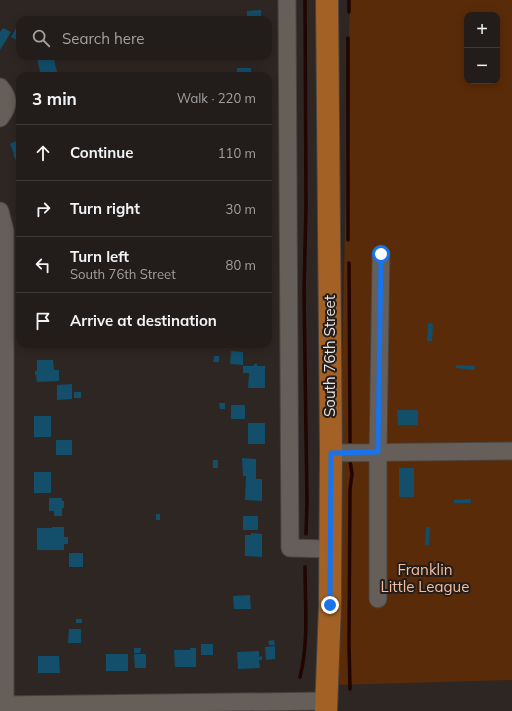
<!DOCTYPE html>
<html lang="en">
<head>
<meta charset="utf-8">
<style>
  body { margin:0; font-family:Mulish,sans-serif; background:#2e2927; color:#f1f3f6 }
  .controls { position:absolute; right:12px; top:12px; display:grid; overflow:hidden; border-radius:8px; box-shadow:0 2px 10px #0003 }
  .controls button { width:36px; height:36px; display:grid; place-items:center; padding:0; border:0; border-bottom:1px solid #3f3a39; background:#221c1a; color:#f1f3f6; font:20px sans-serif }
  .stop { position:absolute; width:12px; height:12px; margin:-9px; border:3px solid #1a73e8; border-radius:50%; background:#fff }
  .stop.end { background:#1a73e8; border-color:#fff; box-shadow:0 1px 4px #0008 }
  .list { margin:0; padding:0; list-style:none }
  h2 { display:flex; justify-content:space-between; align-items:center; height:52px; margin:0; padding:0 16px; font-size:17px }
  h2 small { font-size:13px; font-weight:400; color:#a2a1a2 }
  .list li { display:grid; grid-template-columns:26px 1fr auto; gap:12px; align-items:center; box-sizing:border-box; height:56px; padding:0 16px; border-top:1px solid #3f3a39 }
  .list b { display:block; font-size:15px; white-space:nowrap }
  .list p { margin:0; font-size:13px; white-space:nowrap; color:#a2a1a2 }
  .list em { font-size:13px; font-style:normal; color:#a2a1a2 }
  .icon { flex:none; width:22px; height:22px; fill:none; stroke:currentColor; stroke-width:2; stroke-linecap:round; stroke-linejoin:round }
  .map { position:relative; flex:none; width:512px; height:711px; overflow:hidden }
  .search { position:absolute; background:#221c1a; box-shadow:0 2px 10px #0003; left:16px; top:16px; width:256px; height:44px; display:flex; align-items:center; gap:10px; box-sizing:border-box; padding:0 14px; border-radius:12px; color:#a2a1a2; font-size:15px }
  .panel { position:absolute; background:#221c1a; box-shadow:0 2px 10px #0003; left:16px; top:72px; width:256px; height:276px; border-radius:12px }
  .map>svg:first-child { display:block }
</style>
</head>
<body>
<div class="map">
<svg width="512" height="711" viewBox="0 0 512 711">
  <rect width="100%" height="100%" fill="#2e2622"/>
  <!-- green -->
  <path fill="#5a2b08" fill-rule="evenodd" d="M350 0H512V680L335 685ZM467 15H497V81H467Z"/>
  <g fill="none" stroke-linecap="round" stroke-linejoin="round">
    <!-- stream -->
    <path stroke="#200500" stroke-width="3.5" d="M305 0 306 206 304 292 307 503 306 534
      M349 12V0
      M348 38V240
      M349 263 350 443
      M350 461 352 474 350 489 349 643 350 689
      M300 677C309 641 305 603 305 567"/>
  </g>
  <!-- building -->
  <path fill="#134e6b" d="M261 10V20H247V11Z
    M17 26 20 28V42L11 37Z
    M3 28 11 32 0 50V32Z
    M44 56H53L58 76H41L37 58Z
    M237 68H251V76H237Z
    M20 139V163L18 164 13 155 14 154 10 144Z
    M428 323 433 324 432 341H427Z
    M231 351 243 352V365L230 364Z
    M214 356H219V362H213Z
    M37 360H53L54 370H59V381L37 382 36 375H35V371H37Z
    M254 364H257V366H265V388H248L249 373H243V366H254Z
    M456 365 475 366 474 370 456 368Z
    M72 384V399L57 400V385Z
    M74 392H81V398H74Z
    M219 403H225V409H220Z
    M231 405H245V419H231Z
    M397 410H418V425H398Z
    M34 416H51V437H34Z
    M248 423H265V444H248Z
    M56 440H72V455H56Z
    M242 458 256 459V479H262V501L245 500 246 476H243Z
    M213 460H218V468H213Z
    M399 468H414V497H399Z
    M34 472H51V493H34Z
    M49 498H62V501H64V508H62V516H54V511H49Z
    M471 499V503H454V500Z
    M156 514H160V520H156Z
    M243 516H258V530H243Z
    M52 527H64V537H68V544H64V550H37V528H52Z
    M426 527H430L429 545H425Z
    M251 533 262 534V557L245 556V535H251Z
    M69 553H83V567H69Z
    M250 595 251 609H234L233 596Z
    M76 619H82V623H76Z
    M69 629H81V643H68Z
    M274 640 275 645H269L268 641Z
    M201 644H213V655H201Z
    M275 646V659L266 660 265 647Z
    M134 648H141L140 653H134Z
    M190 648H196V667H175L174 650H190Z
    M259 651V657L262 656V660H259L260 668 238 669 237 652Z
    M106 654H128V671H106Z
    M134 654H146V668H135Z
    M38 656H59L60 673H38Z"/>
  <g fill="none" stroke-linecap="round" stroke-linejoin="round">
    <!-- minor casing -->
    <g stroke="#49423f" stroke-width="19">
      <path id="minor" d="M287 0 290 548 330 549
        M0 87C10 98 9 107 0 118
        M0 211 5 231V705
        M331 453 512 451
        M378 599V452L381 254
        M0 705 326 701"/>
    </g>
    <!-- major casing -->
    <g stroke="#49423f" stroke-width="24">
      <path id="major" d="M326 711 330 605 331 453 327 0"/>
    </g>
    <!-- minor -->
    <use href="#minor" stroke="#665e58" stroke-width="17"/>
    <!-- major -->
    <use href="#major" stroke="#a36125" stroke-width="22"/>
  </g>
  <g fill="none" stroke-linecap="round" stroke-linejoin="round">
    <!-- route -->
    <path stroke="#1a73e8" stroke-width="5" d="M330 605 331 453 378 452 381 254"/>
  </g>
  <g text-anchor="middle" stroke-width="4" stroke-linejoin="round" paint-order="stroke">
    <!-- street labels -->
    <g font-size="15" fill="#eae5e2" stroke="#241d19">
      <text transform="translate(330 356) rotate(-90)" y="5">South 76th Street</text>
    </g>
    <!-- park labels -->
    <g font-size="15" fill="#f3be9f" stroke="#241d19">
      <text x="425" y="575">Franklin<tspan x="425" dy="17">Little League</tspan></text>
    </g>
  </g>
</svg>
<div class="controls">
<button>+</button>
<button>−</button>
</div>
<div class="stop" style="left:381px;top:254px"></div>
<div class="stop end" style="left:330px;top:605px"></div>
<div class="search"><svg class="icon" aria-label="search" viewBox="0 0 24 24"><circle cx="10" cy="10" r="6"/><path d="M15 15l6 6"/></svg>Search here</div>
<section class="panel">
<h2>3 min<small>Walk · 220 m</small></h2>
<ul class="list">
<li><svg class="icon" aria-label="ahead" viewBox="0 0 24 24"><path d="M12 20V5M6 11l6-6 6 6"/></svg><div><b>Continue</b></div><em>110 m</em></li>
<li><svg class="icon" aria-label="right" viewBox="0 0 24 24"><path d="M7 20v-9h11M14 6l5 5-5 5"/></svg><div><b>Turn right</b></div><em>30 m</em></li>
<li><svg class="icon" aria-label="left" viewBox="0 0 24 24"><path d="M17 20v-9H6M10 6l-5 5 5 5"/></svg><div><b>Turn left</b><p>South 76th Street</p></div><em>80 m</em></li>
<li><svg class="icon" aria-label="arrive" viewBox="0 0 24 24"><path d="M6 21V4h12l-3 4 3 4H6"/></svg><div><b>Arrive at destination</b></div></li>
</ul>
</section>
</div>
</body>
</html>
